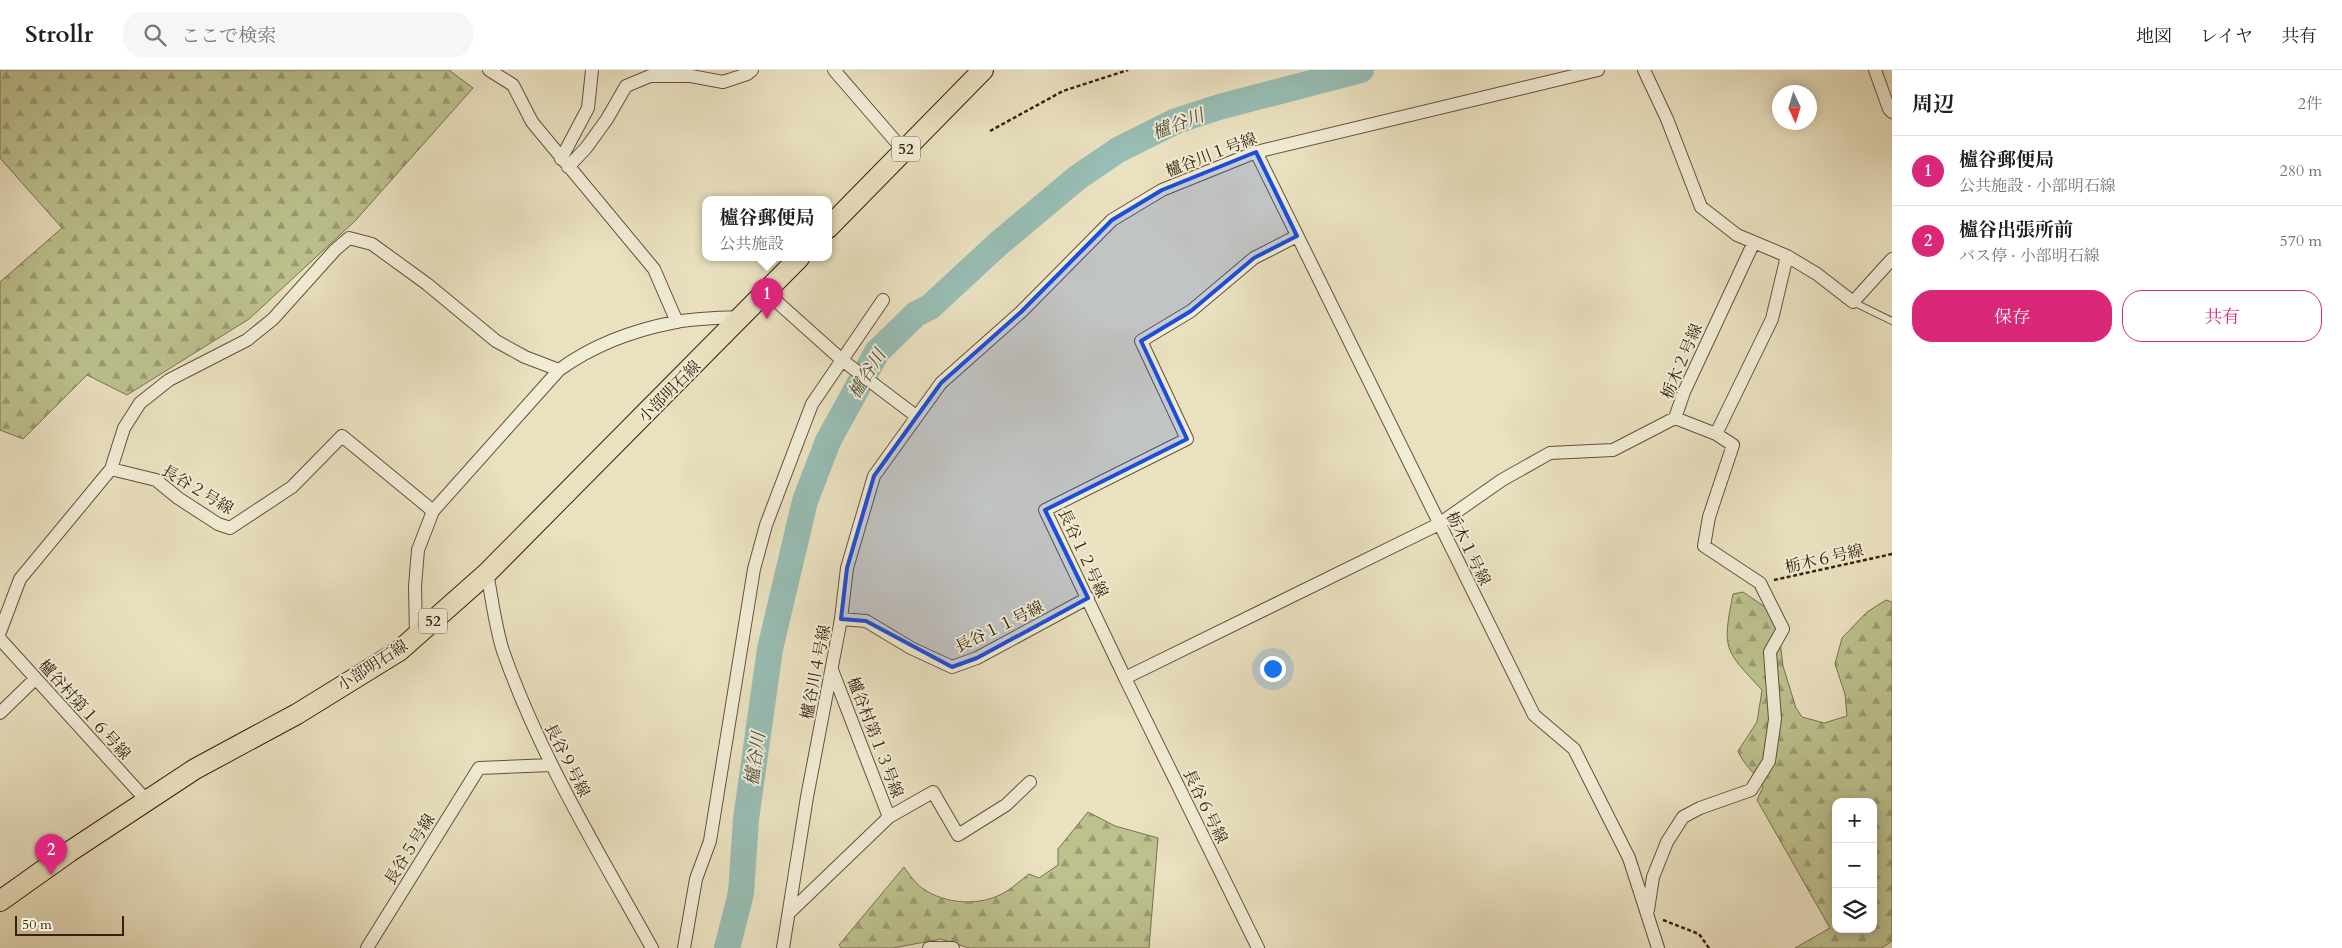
<!DOCTYPE html>
<html lang="ja">
<head>
<meta charset="utf-8">
<style>
  body { margin:0; font-family:Cardo,"Noto Serif JP",serif; background:#f6f6f6; color:#202124 }
  .controls { position:absolute; right:15px; bottom:15px; display:grid; overflow:hidden; border-radius:10px; box-shadow:0 2px 12px #0003 }
  .controls button { width:45px; height:45px; display:grid; place-items:center; padding:0; border:0; border-bottom:1px solid #e0e0e0; background:#fff; color:#202124; font:25px sans-serif }
  .compass { position:absolute; left:1772px; top:15px; width:45px; height:45px; border-radius:50%; background:#fff; box-shadow:0 2px 12px #0003; rotate:176deg }
  .scale { position:absolute; left:15px; bottom:12px; width:109px; box-sizing:border-box; padding-left:5px; border:2px solid #36210d; border-top:0; font-size:14px; line-height:18px; white-space:nowrap; color:#36210d; -webkit-text-stroke:4px #f1ecd6; paint-order:stroke }
  .you { position:absolute; left:1272px; top:598px; width:18px; height:18px; margin:-12px; border:4px solid #fff; border-radius:50%; background:#1a73e8; box-shadow:0 0 0 8px #1a73e833 }
  .badge { display:grid; place-items:center; width:32px; height:32px; border-radius:50%; background:#db2777; color:#fff; font-size:16px; font-weight:700 }
  .pin { position:absolute; translate:-50% -41px; filter:drop-shadow(0 1px 2px #0008) }
  .pin::after { content:''; position:absolute; top:26px; width:18px; height:15px; background:inherit; clip-path:polygon(0 0,100% 0,50% 100%) }
  .popup { position:absolute; left:702px; top:126px; width:130px; height:65px; box-sizing:border-box; display:grid; place-content:center; border-radius:10px; background:#fff; filter:drop-shadow(0 1px 4px #0005); font-size:16px; white-space:nowrap; color:#757577 }
  .popup b { font-size:19px; color:#202124 }
  .popup::after { content:''; position:absolute; left:50%; top:100%; margin-left:-10px; border:10px solid transparent; border-top-color:#fff }
  .list { margin:0; padding:0; list-style:none }
  h2 { display:flex; justify-content:space-between; align-items:center; height:65px; margin:0; padding:0 20px; font-size:21px }
  h2 small { font-size:16px; font-weight:400; color:#757577 }
  .list li { display:grid; grid-template-columns:32px 1fr auto; gap:15px; align-items:center; box-sizing:border-box; height:70px; padding:0 20px; border-top:1px solid #e0e0e0 }
  .list b { display:block; font-size:19px; white-space:nowrap }
  .list p { margin:0; font-size:16px; white-space:nowrap; color:#757577 }
  .list em { font-size:16px; font-style:normal; color:#757577 }
  .actions { display:flex; gap:10px; padding:15px 20px }
  .actions a { flex:1; padding:11px 0; border:1px solid #db2777; border-radius:20px; text-align:center; font-size:18px; color:#db2777 }
  .actions .main { background:#db2777; color:#fff }
  .icon { flex:none; width:28px; height:28px; fill:none; stroke:currentColor; stroke-width:2; stroke-linecap:round; stroke-linejoin:round }
  .map { position:relative; flex:none; width:1892px; height:878px; overflow:hidden }
  header { display:flex; align-items:center; gap:30px; box-sizing:border-box; height:70px; padding:0 25px; background:#fff; border-bottom:1px solid #e0e0e0 }
  header strong { font-size:24px }
  nav { display:flex; gap:28px; margin-inline-start:auto; font-size:18px }
  .search { width:350px; height:45px; background:#f6f6f6; display:flex; align-items:center; gap:12px; box-sizing:border-box; padding:0 18px; border-radius:20px; color:#757577; font-size:19px }
  main { display:flex }
  aside { flex:1; background:#fff }
  .map>svg:first-child { display:block }
</style>
</head>
<body>
<header>
<strong>Strollr</strong>
<div class="search"><svg class="icon" aria-label="search" viewBox="0 0 24 24"><circle cx="10" cy="10" r="6"/><path d="M15 15l6 6"/></svg>ここで検索</div>
<nav><a>地図</a><a>レイヤ</a><a>共有</a></nav>
</header>
<main>
<div class="map">
<svg width="1892" height="878" viewBox="0 0 1892 878">
  <defs>
    <pattern id="forest-firs" width="22" height="20" patternUnits="userSpaceOnUse" patternTransform="scale(1.25)"><rect width="22" height="20" fill="#bcc18e"/><path d="M5 1l3.5 6h-7zM16 11l3.5 6h-7z" fill="#9a9c72"/></pattern>
  </defs>
  <rect width="100%" height="100%" fill="#eae1c0"/>
  <filter id="stains"><feTurbulence type="fractalNoise" baseFrequency=".004" numOctaves="4"/><feColorMatrix values="0 0 0 0 .2 0 0 0 0 .09 0 0 0 0 .02 0 0 0 .5 -.17"/></filter>
  <radialGradient id="worn" r=".72"><stop offset=".6" stop-color="#630" stop-opacity="0"/><stop offset="1" stop-color="#630" stop-opacity=".3"/></radialGradient>
  <!-- forest -->
  <path fill="url(#forest-firs)" stroke="#79714e" fill-rule="evenodd" d="M0 0H449L473 18 355 151 249 249 127 325 87 305 23 369 0 360V212L62 158 0 88Z
    M1743 522 1771 541 1779 563 1783 596 1796 638 1802 647 1824 653 1847 646 1845 624 1835 594 1842 568 1867 542 1886 530 1892 532V871L1882 878H1795L1830 858 1757 730 1763 717C1756 703 1744 696 1738 681L1757 652 1762 620C1724 579 1722 580 1733 524ZM1836 732H1873V859H1836Z
    M1088 742 1115 756 1158 768 1149 878H969L941 869 893 878H841L839 875 904 797C909 804 915 813 922 818 946 835 982 837 1007 821 1015 816 1022 809 1029 804L1039 808 1058 795V779Z"/>
  <g fill="none" stroke-linecap="round" stroke-linejoin="round">
    <!-- river -->
    <path stroke="#98bdb4" stroke-width="26" d="M727 878 741 823 746 749 770 579 805 431 828 371 877 282 916 244 930 237 998 174 1077 108 1118 80 1176 51 1219 37 1361 0"/>
    <!-- service casing -->
    <g stroke="#63513a" stroke-width="8">
      <path id="service" d="M1853 232 1892 251"/>
    </g>
    <!-- minor casing -->
    <g stroke="#63513a" stroke-width="14">
      <path id="minor" d="M489 0 513 15 532 52 654 199 677 252
        M834 0 904 81
        M1644 0 1667 49 1701 137 1737 165 1787 186 1817 204 1853 232 1892 189
        M1875 0 1889 39 1892 42
        M1256 82 1534 645 1574 679 1629 788 1658 878
        M561 89 588 38 592 0
        M568 97 586 78 607 49 626 16 650 6H691L723 12 747 4 752 0
        M1297 166 1254 188 1191 241 1141 271 1187 369 1045 440 1125 608 1439 454 1502 410 1550 383 1613 380 1675 348 1684 322 1754 172
        M766 222 842 290 916 346
        M559 300 525 287 496 271 427 214 372 174 349 168 335 180 273 249 247 270 169 310 140 333 124 358 111 399 156 410 178 428 218 454 230 458 292 417 342 366 433 441 559 300C593 275 634 260 676 252 697 248 720 248 742 247
        M1716 364 1772 249 1787 186
        M487 503C492 528 495 556 503 581 540 686 598 781 652 878
        M841 549 866 551 911 578 952 597 977 588 1088 528
        M0 562 20 509 111 399
        M416 566 415 516 418 480 433 441
        M0 569 147 731
        M832 600 889 747
        M1125 608 1258 878
        M0 643 35 609
        M1648 840 1653 807 1667 772 1683 747 1700 738 1751 720 1769 691 1775 649 1770 582 1783 559 1760 513 1704 476 1709 447 1733 375 1716 364 1675 348
        M789 843 889 747 933 722 958 765 1006 735 1030 712
        M367 878 479 698 552 695
        M684 878 696 809 710 771 754 499 766 455 812 334 883 230
        M783 878 807 727 841 549 847 498 874 406 941 313 1021 242 1112 150 1162 120 1256 82 1598 0
        M929 878H953"/>
    </g>
    <!-- primary casing -->
    <g stroke="#36210d" stroke-width="22">
      <path id="primary" d="M828 158 983 0
        M0 831 69 782 195 699 297 644 399 581 487 503 799 188"/>
    </g>
    <!-- path -->
    <path stroke="#36210d" stroke-width="2.5" stroke-dasharray="4 2.5" stroke-linecap="butt" d="M990 61 1063 21 1128 0
      M1774 510 1892 484
      M1663 850 1699 864 1709 878"/>
    <!-- service -->
    <use href="#service" stroke="#f1ecd6" stroke-width="6"/>
    <!-- minor -->
    <use href="#minor" stroke="#f1ecd6" stroke-width="12"/>
    <!-- primary -->
    <use href="#primary" stroke="#eae1c0" stroke-width="20"/>
  </g>
  <!-- marked area -->
  <path fill="#1d4ed8" fill-opacity="0.2" stroke="#1d4ed8" stroke-width="4" stroke-linejoin="round" d="M1256 82 1297 166 1254 188 1191 241 1141 271 1187 369 1045 440 1088 528 977 588 952 597 866 551 841 549 847 498 874 406 941 313 1021 242 1112 150 1162 120Z"/>
  <g text-anchor="middle" stroke-width="4" stroke-linejoin="round" paint-order="stroke">
    <!-- shield labels -->
    <g fill="#f1ecd6" stroke="#6e5e49" stroke-width="1">
      <rect x="892" y="66.5" width="28" height="25" rx="4"/>
      <rect x="419" y="538.5" width="28" height="25" rx="4"/>
    </g>
    <g font-size="15" font-weight="bold" fill="#36210d">
      <text x="906" y="84">52</text>
      <text x="433" y="556">52</text>
    </g>
    <!-- street labels -->
    <g font-size="16" fill="#36210d" stroke="#f1ecd6">
      <text transform="translate(1211 84) rotate(-21)" y="6">櫨谷川１号線</text>
      <text transform="translate(1681 291) rotate(-67)" y="6">栃木２号線</text>
      <text transform="translate(669 321) rotate(-45)" y="6">小部明石線</text>
      <text transform="translate(198 419) rotate(31)" y="6">長谷２号線</text>
      <text transform="translate(1469 478) rotate(64)" y="6">栃木１号線</text>
      <text transform="translate(1084 483) rotate(65)" y="6">長谷１２号線</text>
      <text transform="translate(1824 488) rotate(-13)" y="6">栃木６号線</text>
      <text transform="translate(999 556) rotate(-26)" y="6">長谷１１号線</text>
      <text transform="translate(372 595) rotate(-33)" y="6">小部明石線</text>
      <text transform="translate(815 602) rotate(-79)" y="6">櫨谷川４号線</text>
      <text transform="translate(85 639) rotate(48)" y="6">櫨谷村第１６号線</text>
      <text transform="translate(876 667) rotate(69)" y="6">櫨谷村第１３号線</text>
      <text transform="translate(568 690) rotate(63)" y="6">長谷９号線</text>
      <text transform="translate(1206 736) rotate(64)" y="6">長谷６号線</text>
      <text transform="translate(409 779) rotate(-58)" y="6">長谷５号線</text>
    </g>
    <!-- water labels -->
    <g font-size="18" font-style="italic" fill="#53503f" stroke="#f1ecd6">
      <text transform="translate(1178 54) rotate(-21)" y="6">櫨谷川</text>
      <text transform="translate(867 304) rotate(-58)" y="6">櫨谷川</text>
      <text transform="translate(755 689) rotate(-82)" y="6">櫨谷川</text>
    </g>
  </g>
  <rect width="100%" height="100%" filter="url(#stains)"/>
  <rect width="100%" height="100%" fill="url(#worn)"/>
</svg>
<div class="controls">
<button>+</button>
<button>−</button>
<button><svg class="icon" aria-label="layers" viewBox="0 0 24 24"><path d="M12 4l9 5-9 5-9-5zM3 14l9 5 9-5"/></svg></button>
</div>
<svg class="compass" viewBox="-18 -18 36 36"><path d="M0-13l5 13h-10z" fill="#e53935"/><path d="M0 13l5-13h-10z" fill="#757577"/></svg>
<div class="scale">50 m</div>
<div class="you"></div>
<div class="pin badge" style="left:767px;top:249px">1</div>
<div class="popup"><b>櫨谷郵便局</b>公共施設</div>
<div class="pin badge" style="left:51px;top:805px">2</div>
</div>
<aside>
<h2>周辺<small>2件</small></h2>
<ul class="list">
<li><span class="badge">1</span><div><b>櫨谷郵便局</b><p>公共施設 · 小部明石線</p></div><em>280 m</em></li>
<li><span class="badge">2</span><div><b>櫨谷出張所前</b><p>バス停 · 小部明石線</p></div><em>570 m</em></li>
</ul>
<div class="actions"><a class="main">保存</a><a>共有</a></div>
</aside>
</main>
</body>
</html>
